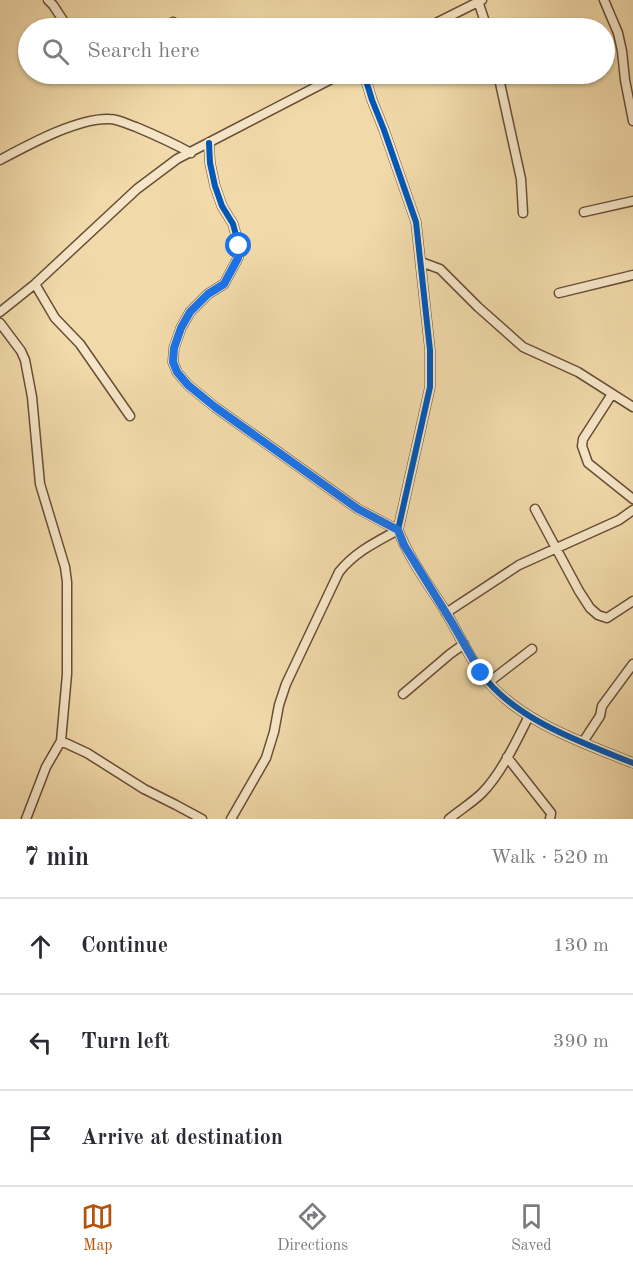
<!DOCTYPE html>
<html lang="en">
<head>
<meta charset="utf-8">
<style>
  body { margin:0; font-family:"Old Standard TT",serif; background:#f7f7f7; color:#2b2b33 }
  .stop { position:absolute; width:18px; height:18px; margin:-14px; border:4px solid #1a73e8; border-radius:50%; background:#fff }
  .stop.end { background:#1a73e8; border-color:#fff; box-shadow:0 2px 6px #0008 }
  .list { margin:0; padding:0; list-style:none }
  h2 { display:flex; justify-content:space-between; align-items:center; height:78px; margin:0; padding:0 24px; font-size:26px }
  h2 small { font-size:20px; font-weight:400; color:#7c7c81 }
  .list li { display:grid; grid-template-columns:39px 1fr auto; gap:18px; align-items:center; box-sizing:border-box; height:96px; padding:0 24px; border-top:2px solid #e1e1e2 }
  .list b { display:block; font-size:22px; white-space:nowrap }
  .list em { font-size:20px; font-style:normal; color:#7c7c81 }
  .icon { flex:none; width:33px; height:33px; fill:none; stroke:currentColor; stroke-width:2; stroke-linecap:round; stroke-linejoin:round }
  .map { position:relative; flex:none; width:633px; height:819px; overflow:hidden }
  .search { position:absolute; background:#fff; box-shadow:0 2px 4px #0004; left:18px; right:18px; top:18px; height:66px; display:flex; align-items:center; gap:15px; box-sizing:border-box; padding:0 21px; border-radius:33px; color:#7c7c81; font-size:22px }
  .sheet { height:366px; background:#fff }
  nav { display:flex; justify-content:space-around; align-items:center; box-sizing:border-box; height:84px; border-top:2px solid #e1e1e2; background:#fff; font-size:16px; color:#7c7c81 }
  nav a { display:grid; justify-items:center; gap:3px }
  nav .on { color:#b45309 }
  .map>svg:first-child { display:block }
</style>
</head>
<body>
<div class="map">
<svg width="633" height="819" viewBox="0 0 633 819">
  <rect width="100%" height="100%" fill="#f1d9a9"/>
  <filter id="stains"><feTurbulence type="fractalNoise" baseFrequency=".00333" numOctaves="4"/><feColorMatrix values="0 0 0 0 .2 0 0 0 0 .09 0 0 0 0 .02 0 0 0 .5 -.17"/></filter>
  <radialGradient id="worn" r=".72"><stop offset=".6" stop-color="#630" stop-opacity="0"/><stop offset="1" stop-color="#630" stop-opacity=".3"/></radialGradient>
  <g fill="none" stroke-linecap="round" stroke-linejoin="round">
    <!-- minor casing -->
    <g stroke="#674e38" stroke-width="11">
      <path id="minor" d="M48 0 53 5 68 28
        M604 0 618 33 622 51 625 80 633 121
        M478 1 487 28
        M164 28 173 22
        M426 28 482 0
        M364 74 372 100 384 130 416 222 430 350V387L398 530C409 558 428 584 444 609 457 630 467 654 481 673 515 720 581 742 633 763
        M498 74 521 179 523 213
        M209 143 210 163 215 186 222 206 233 224 239 246 238 258 224 284 208 294 190 312 181 328 174 348 173 362 177 372 188 385 215 407 358 509 398 530
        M0 160C28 145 77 118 109 119 118 119 127 124 136 127 155 135 173 143 191 153
        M584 212 633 201
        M421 262 440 269 478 307 523 347 578 372 633 407
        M35 284 55 318 80 344 130 416
        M559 293 633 275
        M0 312 35 284 137 189 177 159 341 74
        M0 323 21 351 25 360 32 397 40 484 65 567 67 582V674L61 741 46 767 26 819
        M612 394 583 439 582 446 588 463 633 499
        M535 509 579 591 590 608 598 615 607 618 633 601
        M446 613 519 565 619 520 633 510
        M489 682 532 649
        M403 694 450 654 464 644
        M61 741 87 753 144 789 176 805 202 819
        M583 742 600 716 602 706 633 664
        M507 757 551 813 550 819
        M231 819 266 758 274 732 279 705 286 684 339 572C355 552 376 542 398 530
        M449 819C460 810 473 802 482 793 501 774 517 740 529 716"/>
    </g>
    <!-- minor -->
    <use href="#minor" stroke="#f6e6c7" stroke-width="8"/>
    <!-- cycleway casing -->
    <g stroke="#f6e6c7" stroke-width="10">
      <path id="cycleway" d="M364 74 372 100 384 130 416 222 430 350V387L398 530C409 558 428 584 444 609 457 630 467 654 481 673 515 720 581 742 633 763
        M209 143 210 163 215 186 222 206 233 224 239 246 238 258 224 284 208 294 190 312 181 328 174 348 173 362 177 372 188 385 215 407 358 509 398 530"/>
    </g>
    <!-- cycleway -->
    <use href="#cycleway" stroke="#0057b8" stroke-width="6"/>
  </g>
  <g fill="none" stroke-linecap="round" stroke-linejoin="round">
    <!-- route -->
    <path stroke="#1a73e8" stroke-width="8" d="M239 246 238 258 224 284 208 294 190 312 181 328 174 348 173 362 177 372 188 385 215 407 358 509 398 530 404 545 451 621 481 673"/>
  </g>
  <rect width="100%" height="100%" filter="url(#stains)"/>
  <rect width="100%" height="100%" fill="url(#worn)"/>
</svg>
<div class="stop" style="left:239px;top:246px"></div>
<div class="stop end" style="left:481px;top:673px"></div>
<div class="search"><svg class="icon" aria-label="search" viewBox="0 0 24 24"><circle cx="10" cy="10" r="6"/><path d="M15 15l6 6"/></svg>Search here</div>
</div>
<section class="sheet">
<h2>7 min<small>Walk · 520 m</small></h2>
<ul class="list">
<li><svg class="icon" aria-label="ahead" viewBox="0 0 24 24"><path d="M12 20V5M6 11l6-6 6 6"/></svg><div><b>Continue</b></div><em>130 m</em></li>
<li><svg class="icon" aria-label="left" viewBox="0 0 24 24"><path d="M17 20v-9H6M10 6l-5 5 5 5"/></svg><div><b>Turn left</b></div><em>390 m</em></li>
<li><svg class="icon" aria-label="arrive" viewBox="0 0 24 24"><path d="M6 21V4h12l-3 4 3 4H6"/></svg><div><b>Arrive at destination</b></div></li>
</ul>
</section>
<nav>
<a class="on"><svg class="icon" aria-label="map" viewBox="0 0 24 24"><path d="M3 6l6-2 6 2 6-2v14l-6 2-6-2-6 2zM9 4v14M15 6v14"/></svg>Map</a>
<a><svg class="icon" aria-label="directions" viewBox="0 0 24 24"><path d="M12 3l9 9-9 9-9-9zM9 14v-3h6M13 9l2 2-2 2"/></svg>Directions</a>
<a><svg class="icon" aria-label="saved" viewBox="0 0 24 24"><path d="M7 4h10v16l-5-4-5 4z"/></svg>Saved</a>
</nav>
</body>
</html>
